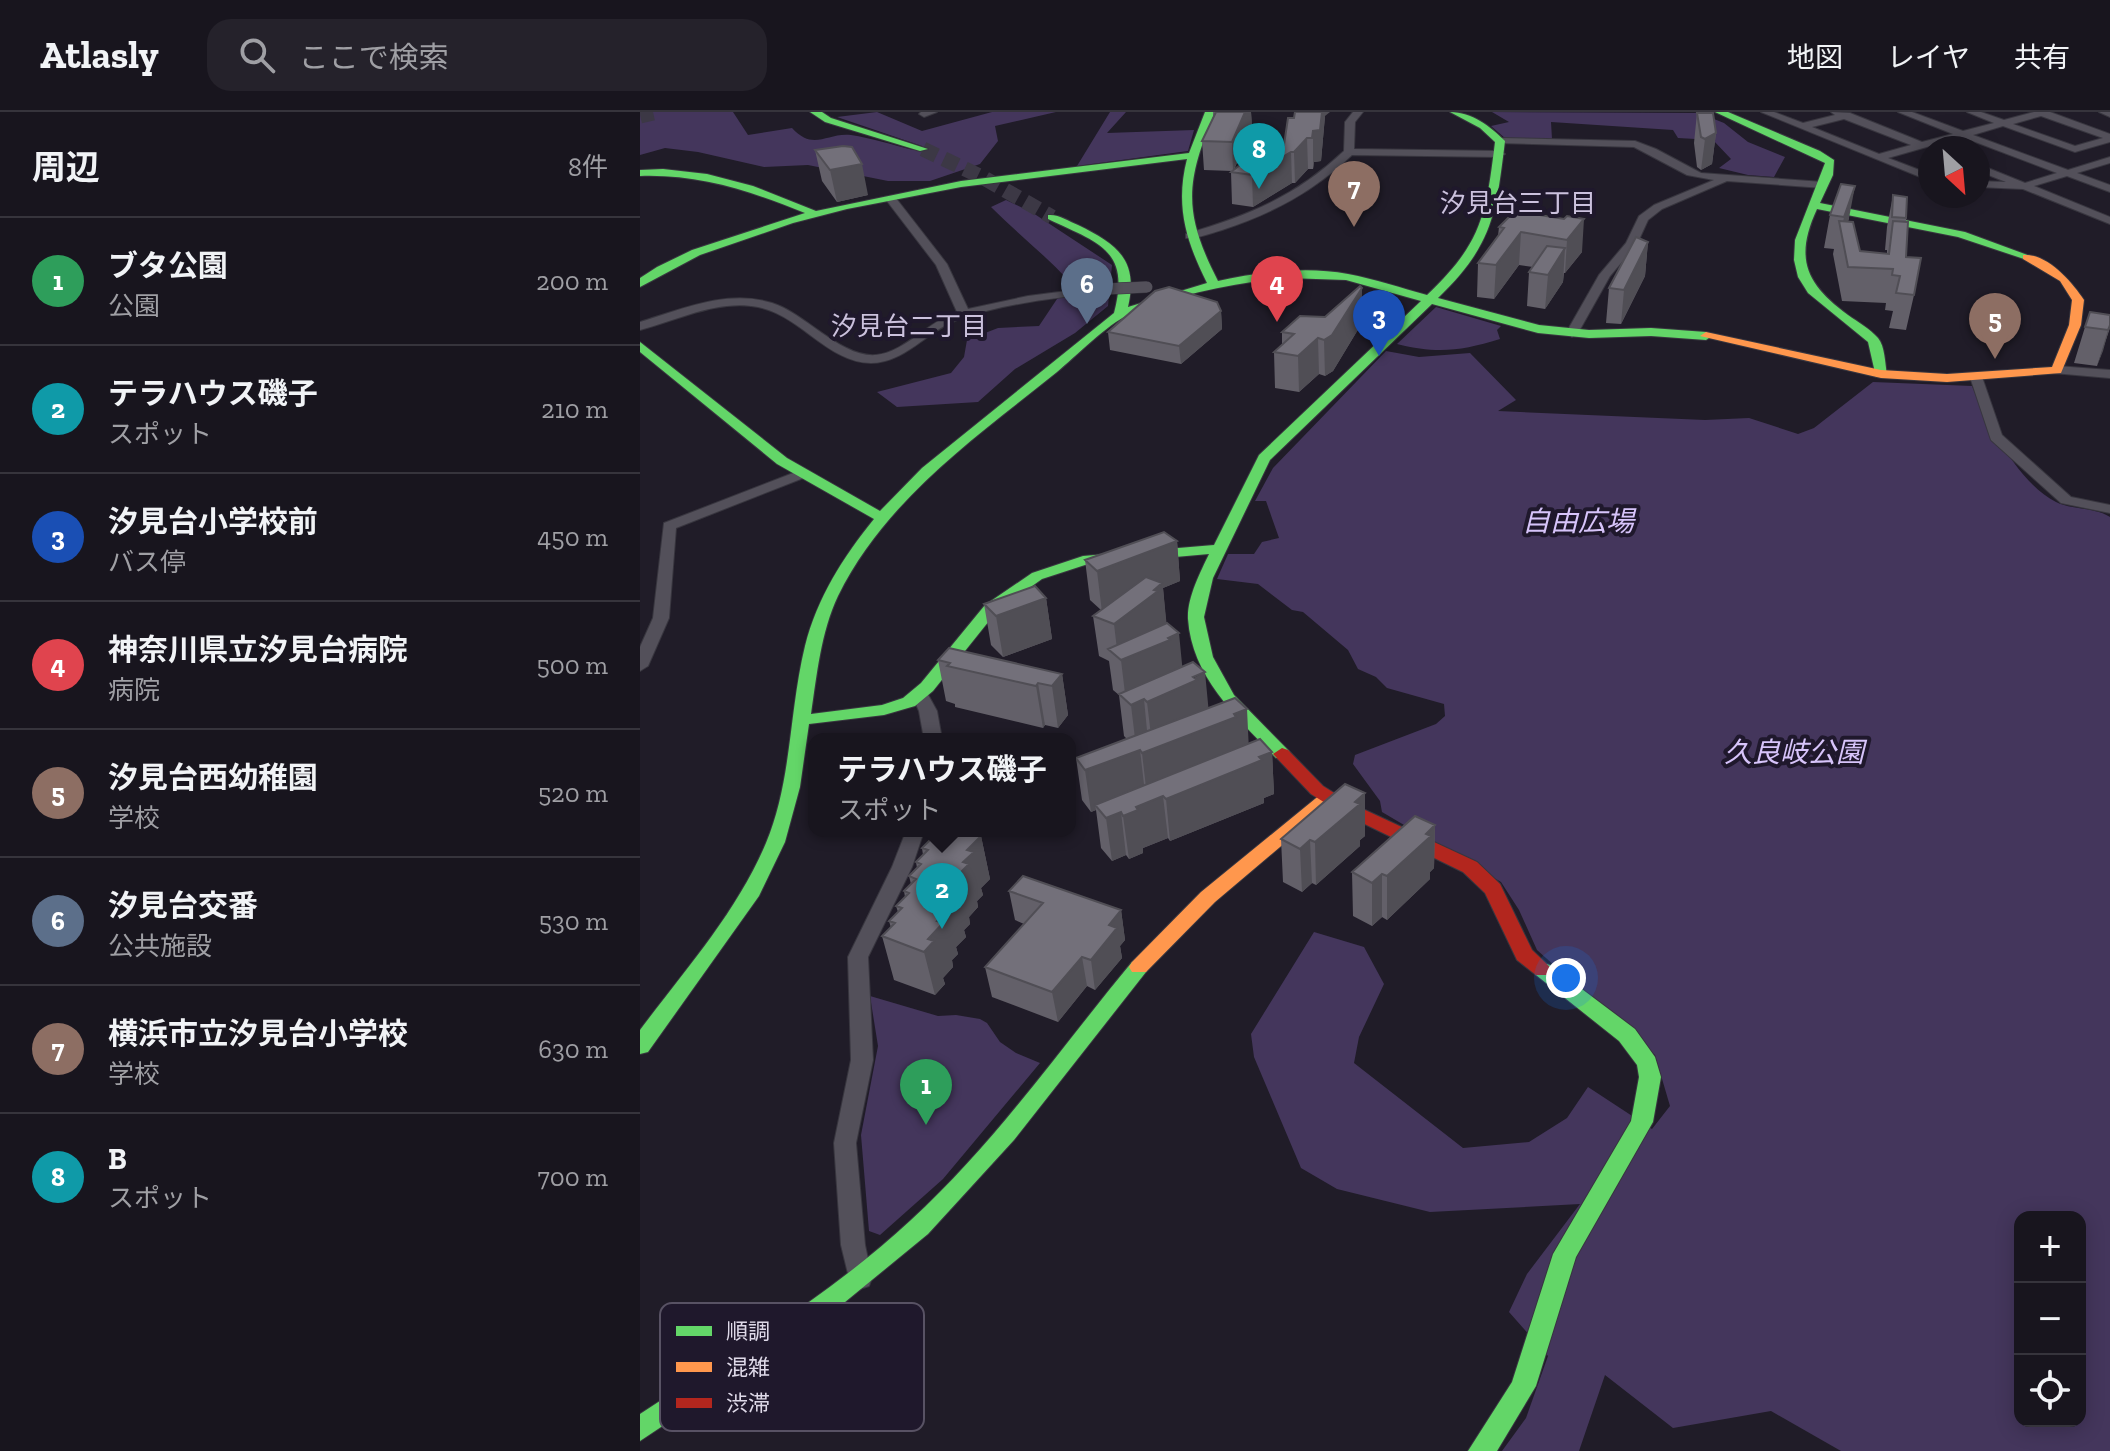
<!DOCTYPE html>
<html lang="ja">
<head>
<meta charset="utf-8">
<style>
  body { margin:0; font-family:"Zilla Slab","Noto Sans JP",serif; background:#25222b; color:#f1f3f6 }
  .controls { position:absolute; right:24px; bottom:24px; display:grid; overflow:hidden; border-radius:16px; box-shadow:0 4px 20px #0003 }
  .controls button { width:72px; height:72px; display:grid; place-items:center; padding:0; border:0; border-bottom:2px solid #36343c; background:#18151e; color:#f1f3f6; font:40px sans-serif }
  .compass { position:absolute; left:1278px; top:24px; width:72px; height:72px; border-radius:50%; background:#18151e; box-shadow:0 4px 20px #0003; rotate:154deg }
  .you { position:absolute; left:926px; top:866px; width:28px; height:28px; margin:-20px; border:6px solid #fff; border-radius:50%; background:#1a73e8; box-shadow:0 0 0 12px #1a73e833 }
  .badge { display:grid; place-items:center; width:52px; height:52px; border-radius:50%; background:#7c3aed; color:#fff; font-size:26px; font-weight:700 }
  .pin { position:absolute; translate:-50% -66px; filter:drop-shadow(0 2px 4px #0008) }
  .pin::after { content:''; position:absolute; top:42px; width:28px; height:24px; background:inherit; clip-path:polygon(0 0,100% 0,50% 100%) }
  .popup { position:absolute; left:168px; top:621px; width:268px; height:104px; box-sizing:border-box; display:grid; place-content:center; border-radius:16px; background:#18151e; filter:drop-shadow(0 2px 6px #0005); font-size:26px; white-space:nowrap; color:#9f9fa4 }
  .popup b { font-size:30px; color:#f1f3f6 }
  .popup::after { content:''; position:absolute; left:50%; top:100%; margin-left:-16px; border:16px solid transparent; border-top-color:#18151e }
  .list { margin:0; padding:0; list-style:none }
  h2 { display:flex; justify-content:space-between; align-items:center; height:104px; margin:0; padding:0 32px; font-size:34px }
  h2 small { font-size:26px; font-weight:400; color:#9f9fa4 }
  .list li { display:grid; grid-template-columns:52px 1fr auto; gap:24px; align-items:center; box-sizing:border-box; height:128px; padding:0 32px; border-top:2px solid #36343c }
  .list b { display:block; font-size:30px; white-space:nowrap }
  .list p { margin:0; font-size:26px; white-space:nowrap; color:#9f9fa4 }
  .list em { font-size:26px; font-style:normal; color:#9f9fa4 }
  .icon { flex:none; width:44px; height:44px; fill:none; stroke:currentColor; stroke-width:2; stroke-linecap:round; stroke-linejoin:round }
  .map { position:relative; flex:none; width:1470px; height:1339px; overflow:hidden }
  header { display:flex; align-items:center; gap:48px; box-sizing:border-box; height:112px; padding:0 40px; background:#18151e; border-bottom:2px solid #36343c }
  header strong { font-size:38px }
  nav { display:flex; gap:44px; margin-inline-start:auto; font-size:28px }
  .search { width:560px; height:72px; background:#25222b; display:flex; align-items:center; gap:20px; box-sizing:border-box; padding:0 28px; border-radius:24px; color:#9f9fa4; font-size:30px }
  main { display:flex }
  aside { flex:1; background:#18151e }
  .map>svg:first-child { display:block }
</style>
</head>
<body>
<header>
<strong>Atlasly</strong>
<div class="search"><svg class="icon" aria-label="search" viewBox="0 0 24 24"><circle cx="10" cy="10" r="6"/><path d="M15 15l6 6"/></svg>ここで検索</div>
<nav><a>地図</a><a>レイヤ</a><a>共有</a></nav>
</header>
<main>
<aside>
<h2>周辺<small>8件</small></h2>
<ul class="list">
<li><span class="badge" style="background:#2e9e5b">1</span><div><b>ブタ公園</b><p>公園</p></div><em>200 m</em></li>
<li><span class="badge" style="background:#0f9aa8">2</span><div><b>テラハウス磯子</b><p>スポット</p></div><em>210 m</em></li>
<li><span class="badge" style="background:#1a4fb4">3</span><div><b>汐見台小学校前</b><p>バス停</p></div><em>450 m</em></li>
<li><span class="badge" style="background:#e0444e">4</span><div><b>神奈川県立汐見台病院</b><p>病院</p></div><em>500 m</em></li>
<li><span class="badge" style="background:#8d6e63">5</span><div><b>汐見台西幼稚園</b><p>学校</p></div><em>520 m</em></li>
<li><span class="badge" style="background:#5c6f8a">6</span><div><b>汐見台交番</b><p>公共施設</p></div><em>530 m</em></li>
<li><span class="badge" style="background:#8d6e63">7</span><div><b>横浜市立汐見台小学校</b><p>学校</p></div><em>630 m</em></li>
<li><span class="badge" style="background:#0f9aa8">8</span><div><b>B</b><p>スポット</p></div><em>700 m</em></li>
</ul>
</aside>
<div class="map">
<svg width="1470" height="1339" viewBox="0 0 1470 1339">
  <rect width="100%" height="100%" fill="#201c28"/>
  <!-- green -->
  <path fill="#44365c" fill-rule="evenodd" d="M0 0H93L108 23 152 16C174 40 187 20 211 23 231 26 253 33 273 38L282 34 197 5 237 0 282 19 352 0H416L355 14 358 29 340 52 290 69H248L168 53 124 55 58 40 25 36 0 43Z
    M470 0H486L467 21 554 18 548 39 437 54Z
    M852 0 1059 1 1084 11 1108 30 1145 45 1134 65 1108 63 1079 56 1091 47 1073 28 1038 26 1033 18 911 10 912 27H866L851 14 869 10Z
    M366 88 393 101 472 153 468 194 435 221 375 257 338 290 257 295 237 280 311 261 324 245 327 228 358 216 399 214 429 169C404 142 377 121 351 95Z
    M796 195 861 214 857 218 860 227C821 239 797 242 757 232Z
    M746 239 779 245 830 241 876 288 858 299 1065 308 1109 306 1158 322 1174 316 1233 270 1332 274C1347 310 1379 372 1416 390 1432 398 1454 395 1470 405V1339H1201L1131 1299 1033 1316 965 1263 939 1339H862L886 1306 908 1244 869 1200 887 1162 940 1092 790 1100 697 1077 661 1056 614 945 611 922 674 820 724 835 744 872 719 925 714 951 823 1036 889 1030 927 1006 948 975 1012 1017 1030 994 1015 943 897 838 879 798 861 770 742 700 740 689 713 652 715 643 796 612 805 604 804 592 747 576 736 565 718 557 708 538 663 500 652 498 618 472 577 467 588 442H614L622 430 639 426 626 389H615L633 356ZM1380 1105H1440V1309H1380Z
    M230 884 298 904 316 903 340 907 347 911 360 930 376 941 400 951 303 1067 240 1123 229 1119 221 1023 238 934Z"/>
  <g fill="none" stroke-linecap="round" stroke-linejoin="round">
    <!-- secondary-tunnel -->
    <path stroke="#3c3845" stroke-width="15" stroke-dasharray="15 8" stroke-linecap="butt" d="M283 37 344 66 412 105"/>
    <!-- primary-tunnel -->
    <path stroke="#3c3845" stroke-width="17" stroke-dasharray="17 8" stroke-linecap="butt" d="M0 3 13 0"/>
    <!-- street casing -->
    <g stroke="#38363f" stroke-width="2">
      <path id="street" d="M281 0H297L284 5 279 2Z
        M713 0H723L715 10 714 37 860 39 865 42 860 45 712 43C673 80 633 101 582 118 571 121 558 127 546 126V122C609 103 655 85 704 39L705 10Z
        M1121 0H1134L1163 11 1195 3 1191 0 1210 1 1282 30 1313 22 1258 0H1272L1323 19 1354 11 1327 0H1341L1364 8 1394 0H1410L1470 22V30L1435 40 1363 14 1333 23 1428 58 1470 45V51L1437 61 1470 73V80L1427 64 1394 74 1470 105V112L1383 77 1338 75V69L1366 70 1338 59V52L1385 71 1417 61 1322 25 1248 46 1290 62V69ZM1401 4 1463 26 1435 34 1373 12ZM1204 7 1271 33 1239 42 1172 15Z
        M1459 0H1470V5Z
        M860 26 995 29 1016 37 1061 61 1183 70 1188 73 1183 76 1087 69 1022 97 1008 108 997 132 970 164 938 221 932 225 926 221 959 163 986 131 999 104 1014 93 1074 68 1047 63 994 35 857 31V27Z
        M247 85H255L307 152 328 197 388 184 466 174 472 177 466 180C416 186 364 191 317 208 287 219 265 251 231 251 187 250 160 203 118 195 78 187 38 208 0 218V210C42 197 88 177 132 191 165 201 201 246 236 243 265 240 289 209 317 200L296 153 247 89Z
        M1417 254 1470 258V266L1413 261V255Z
        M1336 261 1342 265 1362 323 1431 385 1470 393V401L1421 391 1351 328 1330 265Z
        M161 358 168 362 166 365 36 416 29 506 8 554 0 559V535L13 506 24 411Z
        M280 578 286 579 297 599 302 627H284L279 599 272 583Z
        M266 719H284L272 755 228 845 233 948 216 1031 225 1133 232 1166 229 1174 220 1177 211 1174 201 1133 194 1031 211 948 208 845 252 755Z"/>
    </g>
    <!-- fast casing -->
    <g stroke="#38363f" stroke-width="2">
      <path id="fast" d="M170 0H182L191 6 288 37 280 39 185 10Z
        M565 0H575C546 69 542 99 578 169 619 160 666 154 708 162 735 167 761 176 787 183 842 131 846 103 855 30L840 16 810 0C832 0 850 14 865 29 856 102 853 133 798 186L899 213 949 218 1011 216 1066 220 1072 224 1066 228 1011 224 949 226 898 221 792 192 630 348 573 466 564 505 573 545 594 583 648 638 651 642 648 646H636C598 606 552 566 548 507 547 486 560 461 569 442L445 453 402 467 357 499 293 579 275 594 244 603 169 612 160 675 145 730 119 784 8 940 0 942V918C44 859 97 800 126 731 152 669 149 599 165 534 177 486 203 445 234 407L137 352 0 240V230L147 346 240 399 282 356 474 201C491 137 458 131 408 107V103C419 102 428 109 438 113 477 132 499 148 488 195L567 171C546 129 535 94 547 47L321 75 207 97 153 111 60 143 0 175V166L17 155 52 138 165 101C111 79 59 62 0 64V58L23 57 67 62 113 74 176 99 321 69 549 41ZM647 166 706 168 781 189 619 343 574 433 443 444 392 461 345 493 281 571 263 586 242 593 171 602C177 562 181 520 198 484 246 387 335 326 417 260 435 245 468 212 488 203 538 182 593 171 647 166Z
        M1075 0H1088L1180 39 1194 48 1193 63 1180 91 1325 120 1393 145 1387 148 1318 125 1177 97C1154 147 1166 172 1208 203 1218 210 1230 217 1238 226 1245 234 1245 252 1247 262L1236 265 1228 230 1168 181 1158 165 1154 148 1155 128 1185 51Z
        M499 848 506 850 509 855 506 860 374 1028 288 1122 188 1204 0 1329V1302C93 1241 189 1184 271 1108 355 1031 420 937 492 850Z
        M903 851 910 853 995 917 1015 945 1021 965 1013 1010 936 1145 896 1274 857 1339H828L872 1270 913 1142 991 1009 999 965 997 953 979 929 896 863 893 858 896 853Z"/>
    </g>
    <!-- slow casing -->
    <g stroke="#38363f" stroke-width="2">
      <path id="slow" d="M1383 143C1407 141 1432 170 1444 188L1441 213 1421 261 1307 270 1241 266 1060 224 1066 220 1241 258 1307 262 1412 255 1429 213 1432 188 1420 169 1383 147Z
        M687 680 693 682 696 686 693 690 575 790 506 860H492L489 855 492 850 561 780 681 682Z"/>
    </g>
    <!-- jam casing -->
    <g stroke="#38363f" stroke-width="2">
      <path id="jam" d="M642 636 648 638 683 674 710 691 837 750 860 772 892 838 913 858 910 863H896L877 848 845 781 823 760 698 699 671 682 633 642Z"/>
    </g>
    <!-- street -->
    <use href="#street" fill="#53505a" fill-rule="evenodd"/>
    <!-- fast -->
    <use href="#fast" fill="#63d668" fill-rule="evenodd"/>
    <!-- slow -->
    <use href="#slow" fill="#ff974d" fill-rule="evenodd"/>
    <!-- jam -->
    <use href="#jam" fill="#b3261e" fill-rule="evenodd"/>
    <!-- street-bridge casing -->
    <g stroke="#38363f" stroke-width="12" stroke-linecap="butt">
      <path id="street-bridge" d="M466 177 507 175"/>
    </g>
    <!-- street-bridge -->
    <use href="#street-bridge" stroke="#53505a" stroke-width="11"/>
  </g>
  <!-- wall -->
  <path fill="#636069" d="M573 0H611L612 16 594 58 601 52 600 48 644 33 685 4 681 49 674 50 673 57H668L655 71H652L613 95 592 92 591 60 592 59 564 58 562 29 573 6Z
    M1057 1 1076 21 1072 52 1061 58 1057 55 1054 31Z
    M175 38 228 83 197 90 182 69Z
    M1253 83 1266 106V145L1274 183 1266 218 1249 216 1253 199 1245 198 1246 191 1202 189 1193 142 1194 137 1184 136 1190 103 1209 106 1208 110 1220 139 1247 142V138H1245L1247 115Z
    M924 107 942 140 925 161H924L923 170 905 197 887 194 889 160 893 155 879 153 854 187 837 185 838 151 858 124 859 115Z
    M1008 130 1005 164 981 212 966 211 969 176Z
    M722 176V211L693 259 685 264 679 262 659 280 635 276 634 240 642 232V220L685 205Z
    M581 199 582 217 541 252 470 238 468 220Z
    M1445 215 1470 216 1457 254 1434 251Z
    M537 429 540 469 523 476 526 511 542 554 568 596 609 632 632 640 634 682 624 686V691L530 729 528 726 503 736V741L489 747 486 743 472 749 461 736 456 698 451 700 442 688 436 646 487 627 484 624 479 583 473 578 469 549 459 544 453 504 461 498 450 488 445 448Z
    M406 486 412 527 363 545 351 533 344 492Z
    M298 548 422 562 428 603 418 616 405 613 403 616 315 595V592L306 589Z
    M725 681V724L720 728V734L676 773 672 771 662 780 643 770 641 727Z
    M795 713 794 756 790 760V767L747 808 742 805 732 814 713 804 712 760Z
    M289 722 341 724 350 767 341 776 343 783 337 789 338 795 329 805 330 812 324 818 326 825 316 835 318 842 312 848 313 855 303 866 305 872 295 883 254 868 242 824 251 816 249 809 258 800 256 794 265 785 264 779 271 772 269 764 277 756 276 750 283 743 282 736 290 728Z
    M369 779 481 798 485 828 480 834 482 846 455 878 447 874 418 910 352 885 345 855 384 812 375 808Z"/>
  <!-- shaded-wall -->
  <path fill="#504e55" d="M594 0H611L612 16 593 59 592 30Z
    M682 0H690L685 4 681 49 674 50 673 57V19Z
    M1076 21 1072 52 1061 58 1065 27Z
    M667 26 668 57 655 71 654 40Z
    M651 40 652 71 613 95 612 63Z
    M222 52 228 83 197 90 190 58Z
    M1215 74 1209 106 1202 126 1201 121 1204 105Z
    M944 107 942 140 925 161 927 128Z
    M881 120 879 153 854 187 856 153Z
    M1008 130 1005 164 981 212 984 178Z
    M925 136 923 170 905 197 908 163Z
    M722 176V211L693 259 685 264 684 228Z
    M581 199 582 217 541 252 539 234Z
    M1470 213 1463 239 1457 254 1468 218Z
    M678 226 679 262 659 280 658 244Z
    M537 429 540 469 523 476 528 526 539 521 543 562 534 569 486 590 481 548 478 546 474 512 462 500 457 459Z
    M406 486 412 527 363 545 356 504Z
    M565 560 569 602 512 632 507 590Z
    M422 562 428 603 418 616 412 574Z
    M398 571 405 613 403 616 396 574Z
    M504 587 508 629 496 635 491 593Z
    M607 597 609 639 507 684 502 641Z
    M500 638 505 681 455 693 456 698 451 700 445 658Z
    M632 640 634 682 624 686V691L530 729 526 687Z
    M430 679 434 703 430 705Z
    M725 681V724L720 728V734L676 773 675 730Z
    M523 684 528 726 503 736V741L489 747 483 704 496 695Z
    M481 700 486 743 472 749 466 706Z
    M795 713 794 756 790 760V767L747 808V764Z
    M341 724 350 767 341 776 343 783 337 789 338 795 329 805 330 812 324 818 326 825 316 835 318 842 312 848 313 855 303 866 305 872 295 883 284 840 315 766 323 750 327 738Z
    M670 728 672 771 662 780 660 737Z
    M742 762V805L732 814V771Z
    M481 798 485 828 480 834 482 846 455 878 451 848 469 813Z
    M442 845 447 874 418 910 412 880Z"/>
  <!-- building -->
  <path fill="#73707a" stroke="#504e55" stroke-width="2" d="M576 0H605L592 30 562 29Z
    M655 0H682L680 18 673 19 672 26H667L654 40H651L612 63 591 60 605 49 600 48 622 30 644 33 648 6H654Z
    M1057 1H1073L1076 21 1065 27 1061 25Z
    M203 34 212 35 222 52 190 58 175 38Z
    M1201 72 1215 74 1204 105 1190 103Z
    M1253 83 1267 85 1266 106 1252 105Z
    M875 99 924 107 927 104 944 107 927 128 881 120 856 153 838 151 864 116 859 115Z
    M1199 109 1213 110 1220 139 1249 142 1253 109 1268 110 1266 145 1281 146 1274 183 1256 181 1260 164 1252 163 1253 157 1208 155Z
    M996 125 1008 130 984 178 969 176Z
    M907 134 925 136 908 163 889 160Z
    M720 174 722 176 692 223 684 228 678 226 658 244 634 240 654 222 642 220 660 204 685 205Z
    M529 175 577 190 581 199 539 234 468 220 515 179Z
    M1450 200 1470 203V213L1468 218 1445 215Z
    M524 420 537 429 457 459 445 448Z
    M506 465 522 471 514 478 518 479 474 512 453 504Z
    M395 474 406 486 356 504 344 492Z
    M527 511 539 521 528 526 530 528 481 548 468 537Z
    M309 536 422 562 412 574 398 571 396 574 307 554 310 551 298 548Z
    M553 550 565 560 553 565 557 568 507 590 504 587 491 593 479 582Z
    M595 586 607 597 594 602 596 605 502 641 500 638 445 658 436 646Z
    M620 627 632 640 619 645 622 648 526 687 523 684 496 695 498 698 483 704 481 700 466 706 455 693Z
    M705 672 725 681 715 690 720 692 675 730 670 728 660 737 641 727Z
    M775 704 795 713 786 722 791 724 747 764 742 762 732 771 712 760Z
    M292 719H326L341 724 327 738 334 740 323 750 329 752 315 766 321 769 310 779 316 781 302 796 308 798 297 809 303 811 288 827 294 829 284 840 242 824 255 811 249 809 262 796 256 794 269 781 264 779 276 767 269 764 281 752 276 750 288 738 282 736 294 724 289 722Z
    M383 764 481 798 469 813 477 816 451 848 442 845 412 880 345 855 403 791 369 779Z"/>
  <g text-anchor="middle" stroke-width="8" stroke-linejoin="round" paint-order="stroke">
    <!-- far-neighbourhood labels -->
    <g font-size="26" fill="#cbc1dd" stroke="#1f182c">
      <text x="878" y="100">汐見台三丁目</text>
      <text x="269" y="223">汐見台二丁目</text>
    </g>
    <!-- park labels -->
    <g font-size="28" font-style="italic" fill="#d7c4fa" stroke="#1f182c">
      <text x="938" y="419">自由広場</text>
      <text x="1154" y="650">久良岐公園</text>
    </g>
  </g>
  <!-- legend -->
  <rect x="20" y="1191" width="264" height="128" rx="12" fill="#1f182c" stroke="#585264" stroke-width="2"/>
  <rect x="36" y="1214" width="36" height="10" fill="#63d668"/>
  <rect x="36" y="1250" width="36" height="10" fill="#ff974d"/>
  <rect x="36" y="1286" width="36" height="10" fill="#b3261e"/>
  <g font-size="22" fill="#ded9e8">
    <text x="86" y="1227">順調</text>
    <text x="86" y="1263">混雑</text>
    <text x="86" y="1299">渋滞</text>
  </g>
</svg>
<div class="controls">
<button>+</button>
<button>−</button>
<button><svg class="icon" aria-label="locate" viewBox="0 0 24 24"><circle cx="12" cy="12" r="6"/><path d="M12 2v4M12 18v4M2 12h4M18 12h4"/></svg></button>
</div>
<svg class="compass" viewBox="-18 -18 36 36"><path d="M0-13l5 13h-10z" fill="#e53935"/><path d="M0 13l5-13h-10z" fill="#9f9fa4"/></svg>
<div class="you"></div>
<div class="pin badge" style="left:286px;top:1013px;background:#2e9e5b">1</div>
<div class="pin badge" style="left:302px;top:817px;background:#0f9aa8">2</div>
<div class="popup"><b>テラハウス磯子</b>スポット</div>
<div class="pin badge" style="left:739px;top:244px;background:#1a4fb4">3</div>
<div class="pin badge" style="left:637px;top:210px;background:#e0444e">4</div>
<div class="pin badge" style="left:1355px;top:247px;background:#8d6e63">5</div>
<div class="pin badge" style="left:447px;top:212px;background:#5c6f8a">6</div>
<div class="pin badge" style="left:714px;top:115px;background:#8d6e63">7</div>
<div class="pin badge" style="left:619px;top:77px;background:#0f9aa8">8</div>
</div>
</main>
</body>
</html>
